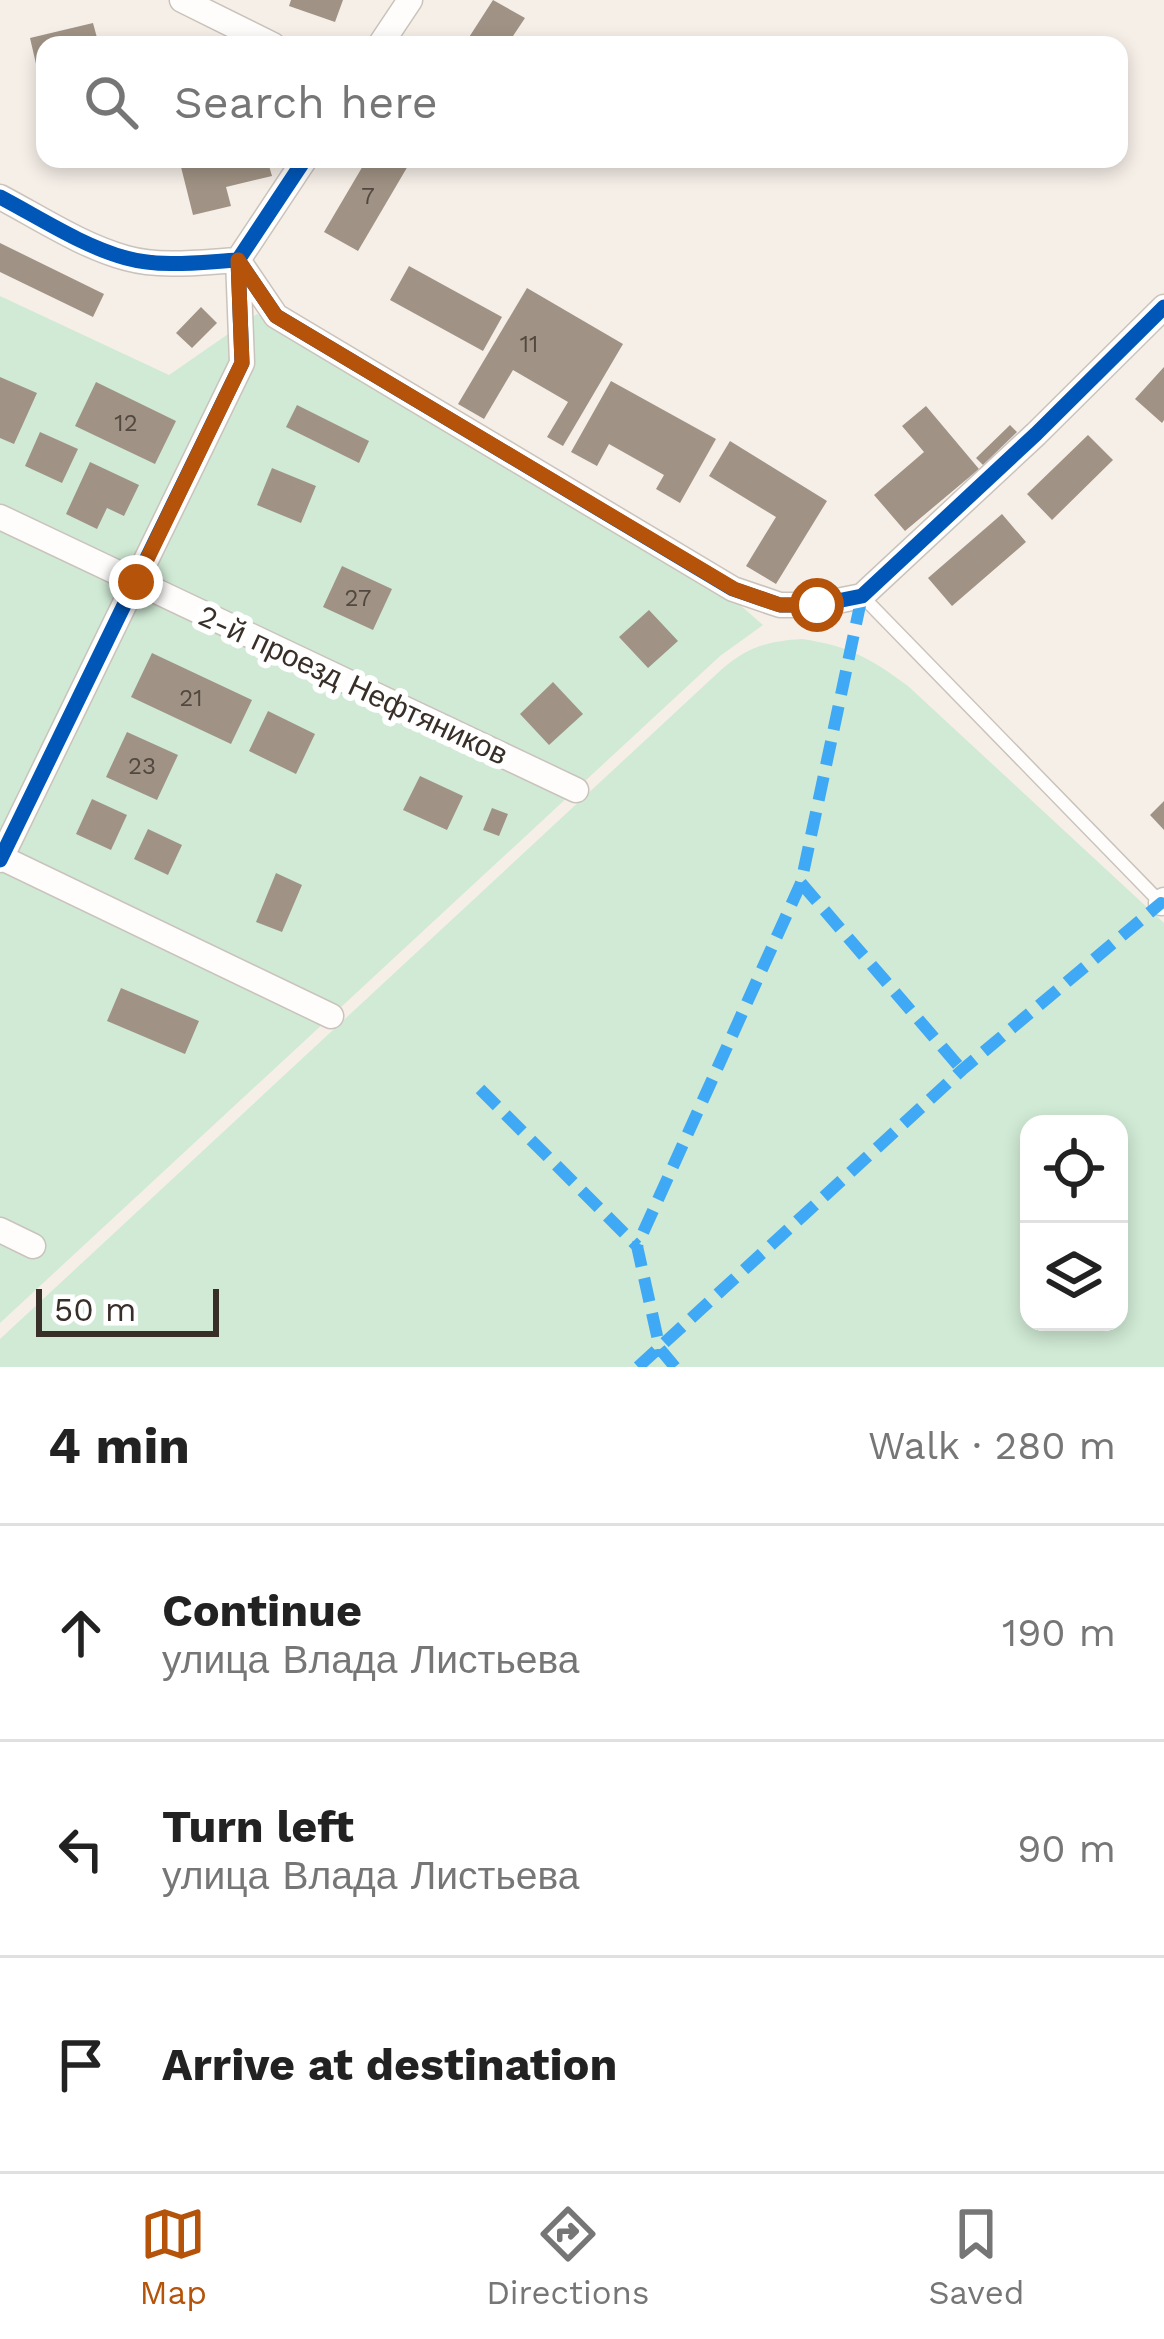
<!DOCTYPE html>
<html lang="en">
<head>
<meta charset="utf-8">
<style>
  body { margin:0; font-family:"Work Sans",sans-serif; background:#f6f6f6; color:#222 }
  .controls { position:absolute; right:36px; bottom:36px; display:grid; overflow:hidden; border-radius:24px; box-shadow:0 6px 18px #0003 }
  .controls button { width:108px; height:108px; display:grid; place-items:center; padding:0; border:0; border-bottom:3px solid #e0e0e0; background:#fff; color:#222; font:60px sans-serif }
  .scale { position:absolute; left:36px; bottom:30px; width:183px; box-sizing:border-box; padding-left:12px; border:6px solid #382f28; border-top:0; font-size:33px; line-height:42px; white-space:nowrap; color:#382f28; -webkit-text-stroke:9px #fff; paint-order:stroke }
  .stop { position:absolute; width:36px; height:36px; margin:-27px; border:9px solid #b45309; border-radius:50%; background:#fff }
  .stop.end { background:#b45309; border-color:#fff; box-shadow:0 3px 12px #0008 }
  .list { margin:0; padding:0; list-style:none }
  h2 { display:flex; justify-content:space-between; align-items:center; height:156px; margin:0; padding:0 48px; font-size:51px }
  h2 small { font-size:39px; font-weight:400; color:#767676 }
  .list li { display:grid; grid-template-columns:78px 1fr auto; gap:36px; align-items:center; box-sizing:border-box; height:216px; padding:0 48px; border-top:3px solid #e0e0e0 }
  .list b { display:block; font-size:45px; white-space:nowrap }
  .list p { margin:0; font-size:39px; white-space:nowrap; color:#767676 }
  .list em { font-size:39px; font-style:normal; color:#767676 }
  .icon { flex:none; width:66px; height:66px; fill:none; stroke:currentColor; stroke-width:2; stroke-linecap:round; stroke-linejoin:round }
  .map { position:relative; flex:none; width:1164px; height:1367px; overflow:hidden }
  .search { position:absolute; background:#fff; box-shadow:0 6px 18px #0003; left:36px; right:36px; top:36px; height:132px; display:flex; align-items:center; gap:30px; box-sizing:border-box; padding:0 42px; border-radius:24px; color:#767676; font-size:45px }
  .sheet { height:804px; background:#fff }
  nav { display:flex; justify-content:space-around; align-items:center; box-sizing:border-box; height:168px; border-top:3px solid #e0e0e0; background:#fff; font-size:33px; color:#767676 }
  nav a { display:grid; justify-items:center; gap:6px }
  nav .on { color:#b45309 }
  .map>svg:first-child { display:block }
</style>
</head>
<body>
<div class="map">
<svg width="1164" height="1367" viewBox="0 0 1164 1367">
  <rect width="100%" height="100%" fill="#f6efe8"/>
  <!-- green -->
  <path fill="#d0ead5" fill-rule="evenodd" d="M0 296 169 375 257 314 740 605 763 625 720 656 0 1323Z
    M802 639C849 646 870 658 908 686L1164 923V1367H0V1339L722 669C748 647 768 641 802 639ZM1029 1124H1119V1322H1029Z"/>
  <!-- building -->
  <path fill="#a09385" d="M291 0H343L335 22 289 6Z
    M493 0 525 18 507 45H464Z
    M93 23 99 45H45L43 94 30 38Z
    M179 159H267L272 176 226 187 231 206 193 215Z
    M367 159H412L358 251 324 232Z
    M0 243 104 294 93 317 0 272Z
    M409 266 502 317 483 351 390 300Z
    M527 288 623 344 563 446 547 437 568 402 513 370 484 419 458 404Z
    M201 307 217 323 192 348 176 333Z
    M1164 367V420L1162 423 1135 399Z
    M0 377 37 393 14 444 0 438Z
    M611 381 716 439 680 503 656 489 664 475 609 444 597 466 571 452Z
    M96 382 176 421 155 464 75 426Z
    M297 405 369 441 359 463 286 427Z
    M926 406 979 469 905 531 874 495 924 452 902 426Z
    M1010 425 1017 432 983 465 976 458Z
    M40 432 78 449 62 483 25 466Z
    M1088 435 1113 460 1052 520 1027 494Z
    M730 441 827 501 776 584 746 566 776 517 709 476Z
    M90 462 139 485 124 516 107 508 97 529 66 514Z
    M272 468 316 486 301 523 257 505Z
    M1002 514 1026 542 952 606 928 578Z
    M342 566 392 589 373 630 323 607Z
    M649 610 678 641 648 668 619 637Z
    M152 653 252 700 231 744 131 697Z
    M553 682 583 714 549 745 520 714Z
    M268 711 315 734 296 774 249 751Z
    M127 732 178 755 157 800 106 777Z
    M420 776 463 796 447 830 403 810Z
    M92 799 127 815 111 850 76 834Z
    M1164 801V830L1150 815Z
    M492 808 508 814 499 836 483 830Z
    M148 829 182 845 168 875 134 859Z
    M276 873 302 885 282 932 256 922Z
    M121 988 199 1021 185 1054 107 1021Z"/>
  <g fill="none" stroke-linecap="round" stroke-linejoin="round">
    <!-- service casing -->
    <g stroke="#cac3bc" stroke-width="15">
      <path id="service" d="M862 596 1161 903"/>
    </g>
    <!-- minor casing -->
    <g stroke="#cac3bc" stroke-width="27">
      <path id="minor" d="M182 0 273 45
        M380 45 410 0
        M0 197C40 218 82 246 126 258 162 268 202 262 238 260L276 316 733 589 780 605H817L862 596 1036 434 1164 307
        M0 517 576 790
        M0 857 331 1016
        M0 860 242 363 238 260 305 159
        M1161 903 1164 900
        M0 1230 33 1246"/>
    </g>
    <!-- service -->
    <use href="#service" stroke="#fefdfc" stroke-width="12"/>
    <!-- minor -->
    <use href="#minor" stroke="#fefdfc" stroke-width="24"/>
    <!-- quiet -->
    <path stroke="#3fa9f5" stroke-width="12" stroke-dasharray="24 12" stroke-linecap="butt" d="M801 883 962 1070
      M480 1089 637 1246
      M638 1367 962 1070 1161 903 1164 906
      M675 1367 660 1349 637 1246 801 883 862 596"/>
    <!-- cycleway casing -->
    <g stroke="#fff" stroke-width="22">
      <path id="cycleway" d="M0 197C40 218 82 246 126 258 162 268 202 262 238 260L276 316 733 589 780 605H817L862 596 1036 434 1164 307
        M0 860 242 363 238 260 305 159"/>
    </g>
    <!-- cycleway -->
    <use href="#cycleway" stroke="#0057b8" stroke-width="15"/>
  </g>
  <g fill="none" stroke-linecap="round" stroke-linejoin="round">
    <!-- route -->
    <path stroke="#b45309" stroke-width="15" d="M136 582 242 363 238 260 276 316 734 589 780 605H817"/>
  </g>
  <g text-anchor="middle" stroke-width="12" stroke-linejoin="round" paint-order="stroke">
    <!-- number labels -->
    <g font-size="24" fill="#52483f">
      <text x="368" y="204">7</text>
      <text x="529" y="352">11</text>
      <text x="126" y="431">12</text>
      <text x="358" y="606">27</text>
      <text x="191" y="706">21</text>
      <text x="142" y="774">23</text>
    </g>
    <!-- street labels -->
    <g font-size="30" fill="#382f28" stroke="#fff">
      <text transform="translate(353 685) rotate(25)" y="10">2-й проезд Нефтяников</text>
    </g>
  </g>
</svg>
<div class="controls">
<button><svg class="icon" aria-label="locate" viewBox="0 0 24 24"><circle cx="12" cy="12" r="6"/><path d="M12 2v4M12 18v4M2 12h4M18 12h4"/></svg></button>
<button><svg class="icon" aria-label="layers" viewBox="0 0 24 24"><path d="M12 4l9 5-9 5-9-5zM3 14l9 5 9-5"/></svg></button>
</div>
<div class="scale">50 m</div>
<div class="stop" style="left:817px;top:605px"></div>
<div class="stop end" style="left:136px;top:582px"></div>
<div class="search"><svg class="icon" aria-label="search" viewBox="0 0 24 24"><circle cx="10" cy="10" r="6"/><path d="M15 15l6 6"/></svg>Search here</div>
</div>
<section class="sheet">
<h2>4 min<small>Walk · 280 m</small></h2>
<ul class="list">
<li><svg class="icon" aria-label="ahead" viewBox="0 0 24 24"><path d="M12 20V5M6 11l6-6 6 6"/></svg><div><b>Continue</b><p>улица Влада Листьева</p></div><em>190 m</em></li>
<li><svg class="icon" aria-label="left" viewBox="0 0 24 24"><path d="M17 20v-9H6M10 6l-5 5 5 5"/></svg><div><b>Turn left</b><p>улица Влада Листьева</p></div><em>90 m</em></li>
<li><svg class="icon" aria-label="arrive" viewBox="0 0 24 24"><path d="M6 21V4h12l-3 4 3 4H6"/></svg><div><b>Arrive at destination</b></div></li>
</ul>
</section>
<nav>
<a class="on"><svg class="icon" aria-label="map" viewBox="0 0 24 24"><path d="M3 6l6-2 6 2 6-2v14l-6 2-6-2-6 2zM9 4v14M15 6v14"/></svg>Map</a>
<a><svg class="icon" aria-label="directions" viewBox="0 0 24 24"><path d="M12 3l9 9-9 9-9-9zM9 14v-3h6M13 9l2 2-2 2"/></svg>Directions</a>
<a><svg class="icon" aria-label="saved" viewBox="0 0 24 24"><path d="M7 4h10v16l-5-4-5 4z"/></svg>Saved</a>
</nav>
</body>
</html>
